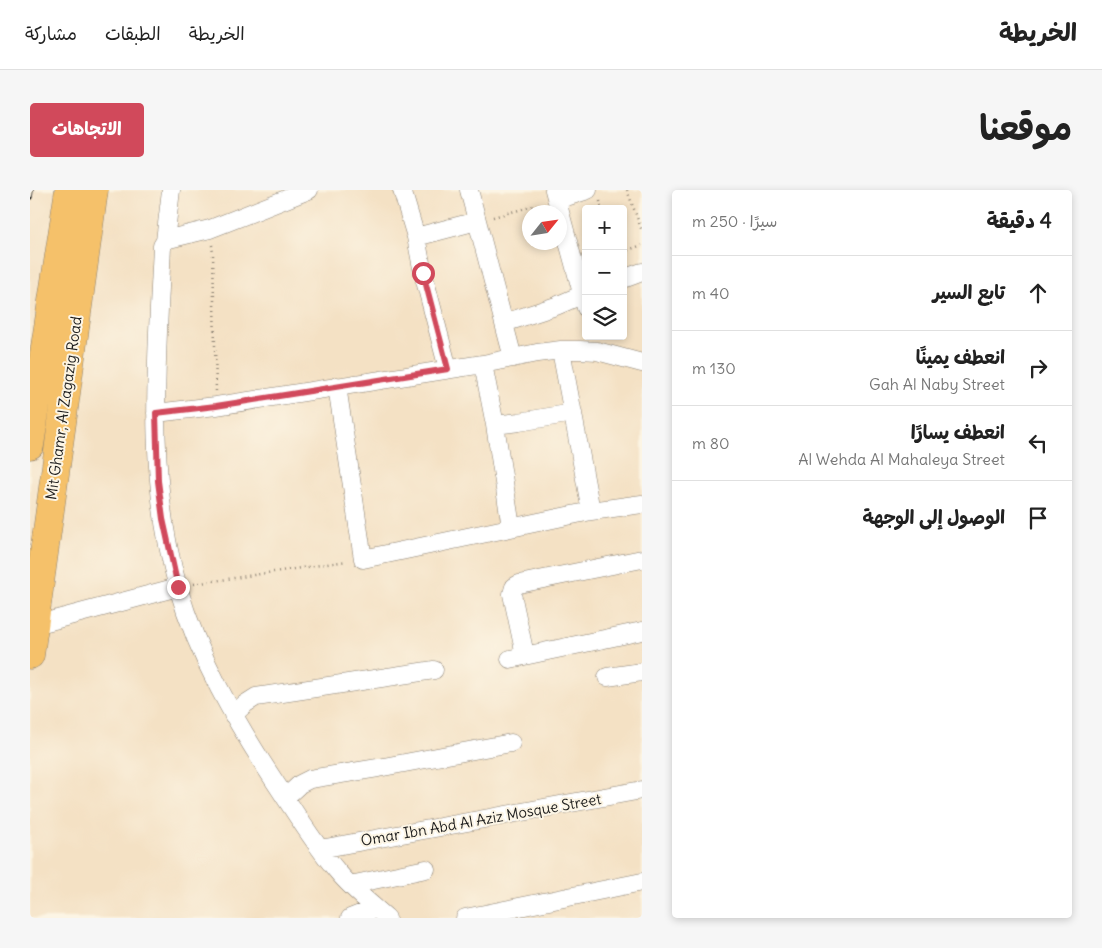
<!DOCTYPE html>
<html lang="ar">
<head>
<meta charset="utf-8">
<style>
  body { margin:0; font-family:Delius,"Playpen Sans Arabic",sans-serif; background:#f6f6f6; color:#222; direction:rtl }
  .controls { position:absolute; right:15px; top:15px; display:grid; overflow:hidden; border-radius:5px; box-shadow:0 2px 8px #0003 }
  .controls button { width:45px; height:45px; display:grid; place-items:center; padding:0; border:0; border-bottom:1px solid #e0e0e0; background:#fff; color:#222; font:25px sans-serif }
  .compass { position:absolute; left:492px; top:15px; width:45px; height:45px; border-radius:50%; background:#fff; box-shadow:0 2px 8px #0003; rotate:60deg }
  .stop { position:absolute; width:15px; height:15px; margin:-11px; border:4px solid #d1495b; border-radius:50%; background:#fff }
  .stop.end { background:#d1495b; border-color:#fff; box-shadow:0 1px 5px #0008 }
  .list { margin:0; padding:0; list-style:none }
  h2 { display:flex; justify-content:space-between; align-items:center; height:65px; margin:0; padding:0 20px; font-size:21px }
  h2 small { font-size:16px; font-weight:400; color:#767676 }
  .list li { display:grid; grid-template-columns:32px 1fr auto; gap:15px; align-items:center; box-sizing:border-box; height:75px; padding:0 20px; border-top:1px solid #e0e0e0 }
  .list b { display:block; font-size:19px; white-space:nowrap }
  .list p { margin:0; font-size:16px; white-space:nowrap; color:#767676 }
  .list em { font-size:16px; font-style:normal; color:#767676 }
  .icon { flex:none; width:28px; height:28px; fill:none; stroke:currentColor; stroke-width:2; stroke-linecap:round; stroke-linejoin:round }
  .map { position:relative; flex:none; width:612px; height:728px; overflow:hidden; direction:ltr; border-radius:5px }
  header { display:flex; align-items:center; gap:30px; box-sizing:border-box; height:70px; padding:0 25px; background:#fff; border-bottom:1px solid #e0e0e0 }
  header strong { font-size:24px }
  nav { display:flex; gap:28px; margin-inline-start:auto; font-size:18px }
  .intro { display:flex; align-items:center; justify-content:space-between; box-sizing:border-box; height:120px; padding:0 30px }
  h1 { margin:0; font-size:35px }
  .button { padding:12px 22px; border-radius:5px; background:#d1495b; color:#fff; font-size:18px; font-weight:700 }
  main { display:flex; gap:30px; padding:0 30px }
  aside { flex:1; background:#fff; border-radius:5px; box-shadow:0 2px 8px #0003 }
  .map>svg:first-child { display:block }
</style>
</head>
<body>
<header>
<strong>الخريطة</strong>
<nav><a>الخريطة</a><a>الطبقات</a><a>مشاركة</a></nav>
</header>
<div class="intro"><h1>موقعنا</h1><a class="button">الاتجاهات</a></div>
<main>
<aside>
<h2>4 دقيقة<small>سيرًا · 250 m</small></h2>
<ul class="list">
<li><svg class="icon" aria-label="ahead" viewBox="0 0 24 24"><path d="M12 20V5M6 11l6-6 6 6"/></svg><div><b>تابع السير</b></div><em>40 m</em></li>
<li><svg class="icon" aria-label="right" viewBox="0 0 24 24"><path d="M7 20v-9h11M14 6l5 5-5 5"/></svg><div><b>انعطف يمينًا</b><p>Gah Al Naby Street</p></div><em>130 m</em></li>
<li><svg class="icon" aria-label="left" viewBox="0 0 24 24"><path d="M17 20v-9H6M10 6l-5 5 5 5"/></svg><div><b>انعطف يسارًا</b><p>Al Wehda Al Mahaleya Street</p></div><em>80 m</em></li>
<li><svg class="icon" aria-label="arrive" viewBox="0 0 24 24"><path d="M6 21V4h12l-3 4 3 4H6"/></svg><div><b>الوصول إلى الوجهة</b></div></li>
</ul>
</aside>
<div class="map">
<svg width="612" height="728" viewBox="0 0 612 728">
  <rect width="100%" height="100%" fill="#fcf5e5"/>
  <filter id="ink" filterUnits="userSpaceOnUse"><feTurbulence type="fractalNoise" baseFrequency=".02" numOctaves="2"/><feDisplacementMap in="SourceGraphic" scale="10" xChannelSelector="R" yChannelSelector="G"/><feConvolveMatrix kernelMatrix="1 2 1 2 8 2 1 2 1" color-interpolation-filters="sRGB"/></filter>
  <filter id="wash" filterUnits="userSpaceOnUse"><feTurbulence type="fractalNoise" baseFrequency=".0096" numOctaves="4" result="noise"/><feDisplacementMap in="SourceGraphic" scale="20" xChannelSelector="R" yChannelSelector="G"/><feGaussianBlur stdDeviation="1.12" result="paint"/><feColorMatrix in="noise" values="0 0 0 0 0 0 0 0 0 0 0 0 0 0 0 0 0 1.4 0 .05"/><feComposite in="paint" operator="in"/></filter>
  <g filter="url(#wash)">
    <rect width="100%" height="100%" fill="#f4e1c4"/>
  </g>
  <g filter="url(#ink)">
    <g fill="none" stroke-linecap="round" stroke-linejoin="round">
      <!-- street casing -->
      <g stroke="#887e70" stroke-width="19">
        <path id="street" d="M279 0 180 39 139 49 135 51 132 56C127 169 116 287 148 397 168 467 205 531 245 592 265 622 284 654 308 682 322 699 340 713 357 728
          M372 0 386 47
          M439 0 483 168
          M524 0 556 118
          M527 10 558 0
          M135 51 141 0
          M593 89 612 82
          M474 133 526 116 556 103
          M531 160 561 321
          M453 174 465 235 481 337
          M418 179 393 83 386 47 447 31
          M307 196 333 369 561 321 612 314
          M126 223 186 216 453 174 507 163 531 160H550L567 161 612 173
          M465 235 489 232 543 223
          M5 435 148 397
          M495 465 482 404 484 397 489 394 612 369
          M480 469 612 441
          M577 487 612 482
          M203 525 215 514 226 507 404 480
          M256 607 270 594 280 589 348 578 481 553
          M290 659 612 600
          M320 695 396 679
          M320 728 345 718
          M435 728 612 692"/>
      </g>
      <!-- highway casing -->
      <g stroke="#887e70" stroke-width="29">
        <path id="highway" d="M0 255 39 0
          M0 465 64 0"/>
      </g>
      <!-- path -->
      <path stroke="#887e70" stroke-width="2.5" stroke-dasharray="1 4" stroke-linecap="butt" d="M597 0 612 41
        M570 11 571 19
        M463 27 511 14
        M182 55 183 64 186 202
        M593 62 612 55
        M164 394 317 371"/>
      <!-- street -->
      <use href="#street" stroke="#fff" stroke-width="18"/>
      <!-- highway -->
      <use href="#highway" stroke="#f5c16b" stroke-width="28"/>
      <!-- rail casing -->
      <g stroke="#1c1c1c" stroke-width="5.5">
        <path id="rail" d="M0 7 1 0"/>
      </g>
      <!-- rail -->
      <use href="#rail" stroke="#fcf5e5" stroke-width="4" stroke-dasharray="11" stroke-linecap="butt"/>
    </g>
  </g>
  <g fill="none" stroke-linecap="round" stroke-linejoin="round" filter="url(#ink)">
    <!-- route -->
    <path stroke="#d1495b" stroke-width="6" d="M148 397 133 329 128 291 126 223 186 216 418 179 393 83"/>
  </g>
  <g text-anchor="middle" stroke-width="4" stroke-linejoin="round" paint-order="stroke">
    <!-- street labels -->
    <g font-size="15" fill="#1c1c1c" stroke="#fcf5e5">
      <text transform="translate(34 218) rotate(-82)" y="5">Mit Ghamr, Al Zagazig Road</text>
      <text transform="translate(451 630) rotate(-10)" y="5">Omar Ibn Abd Al Aziz Mosque Street</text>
    </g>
  </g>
</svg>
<div class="controls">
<button>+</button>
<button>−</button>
<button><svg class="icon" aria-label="layers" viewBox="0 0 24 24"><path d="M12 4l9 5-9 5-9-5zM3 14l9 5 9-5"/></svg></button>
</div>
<svg class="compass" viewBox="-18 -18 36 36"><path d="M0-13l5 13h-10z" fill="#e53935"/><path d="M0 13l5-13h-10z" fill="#767676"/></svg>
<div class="stop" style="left:393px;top:83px"></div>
<div class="stop end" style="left:148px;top:397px"></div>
</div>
</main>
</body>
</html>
